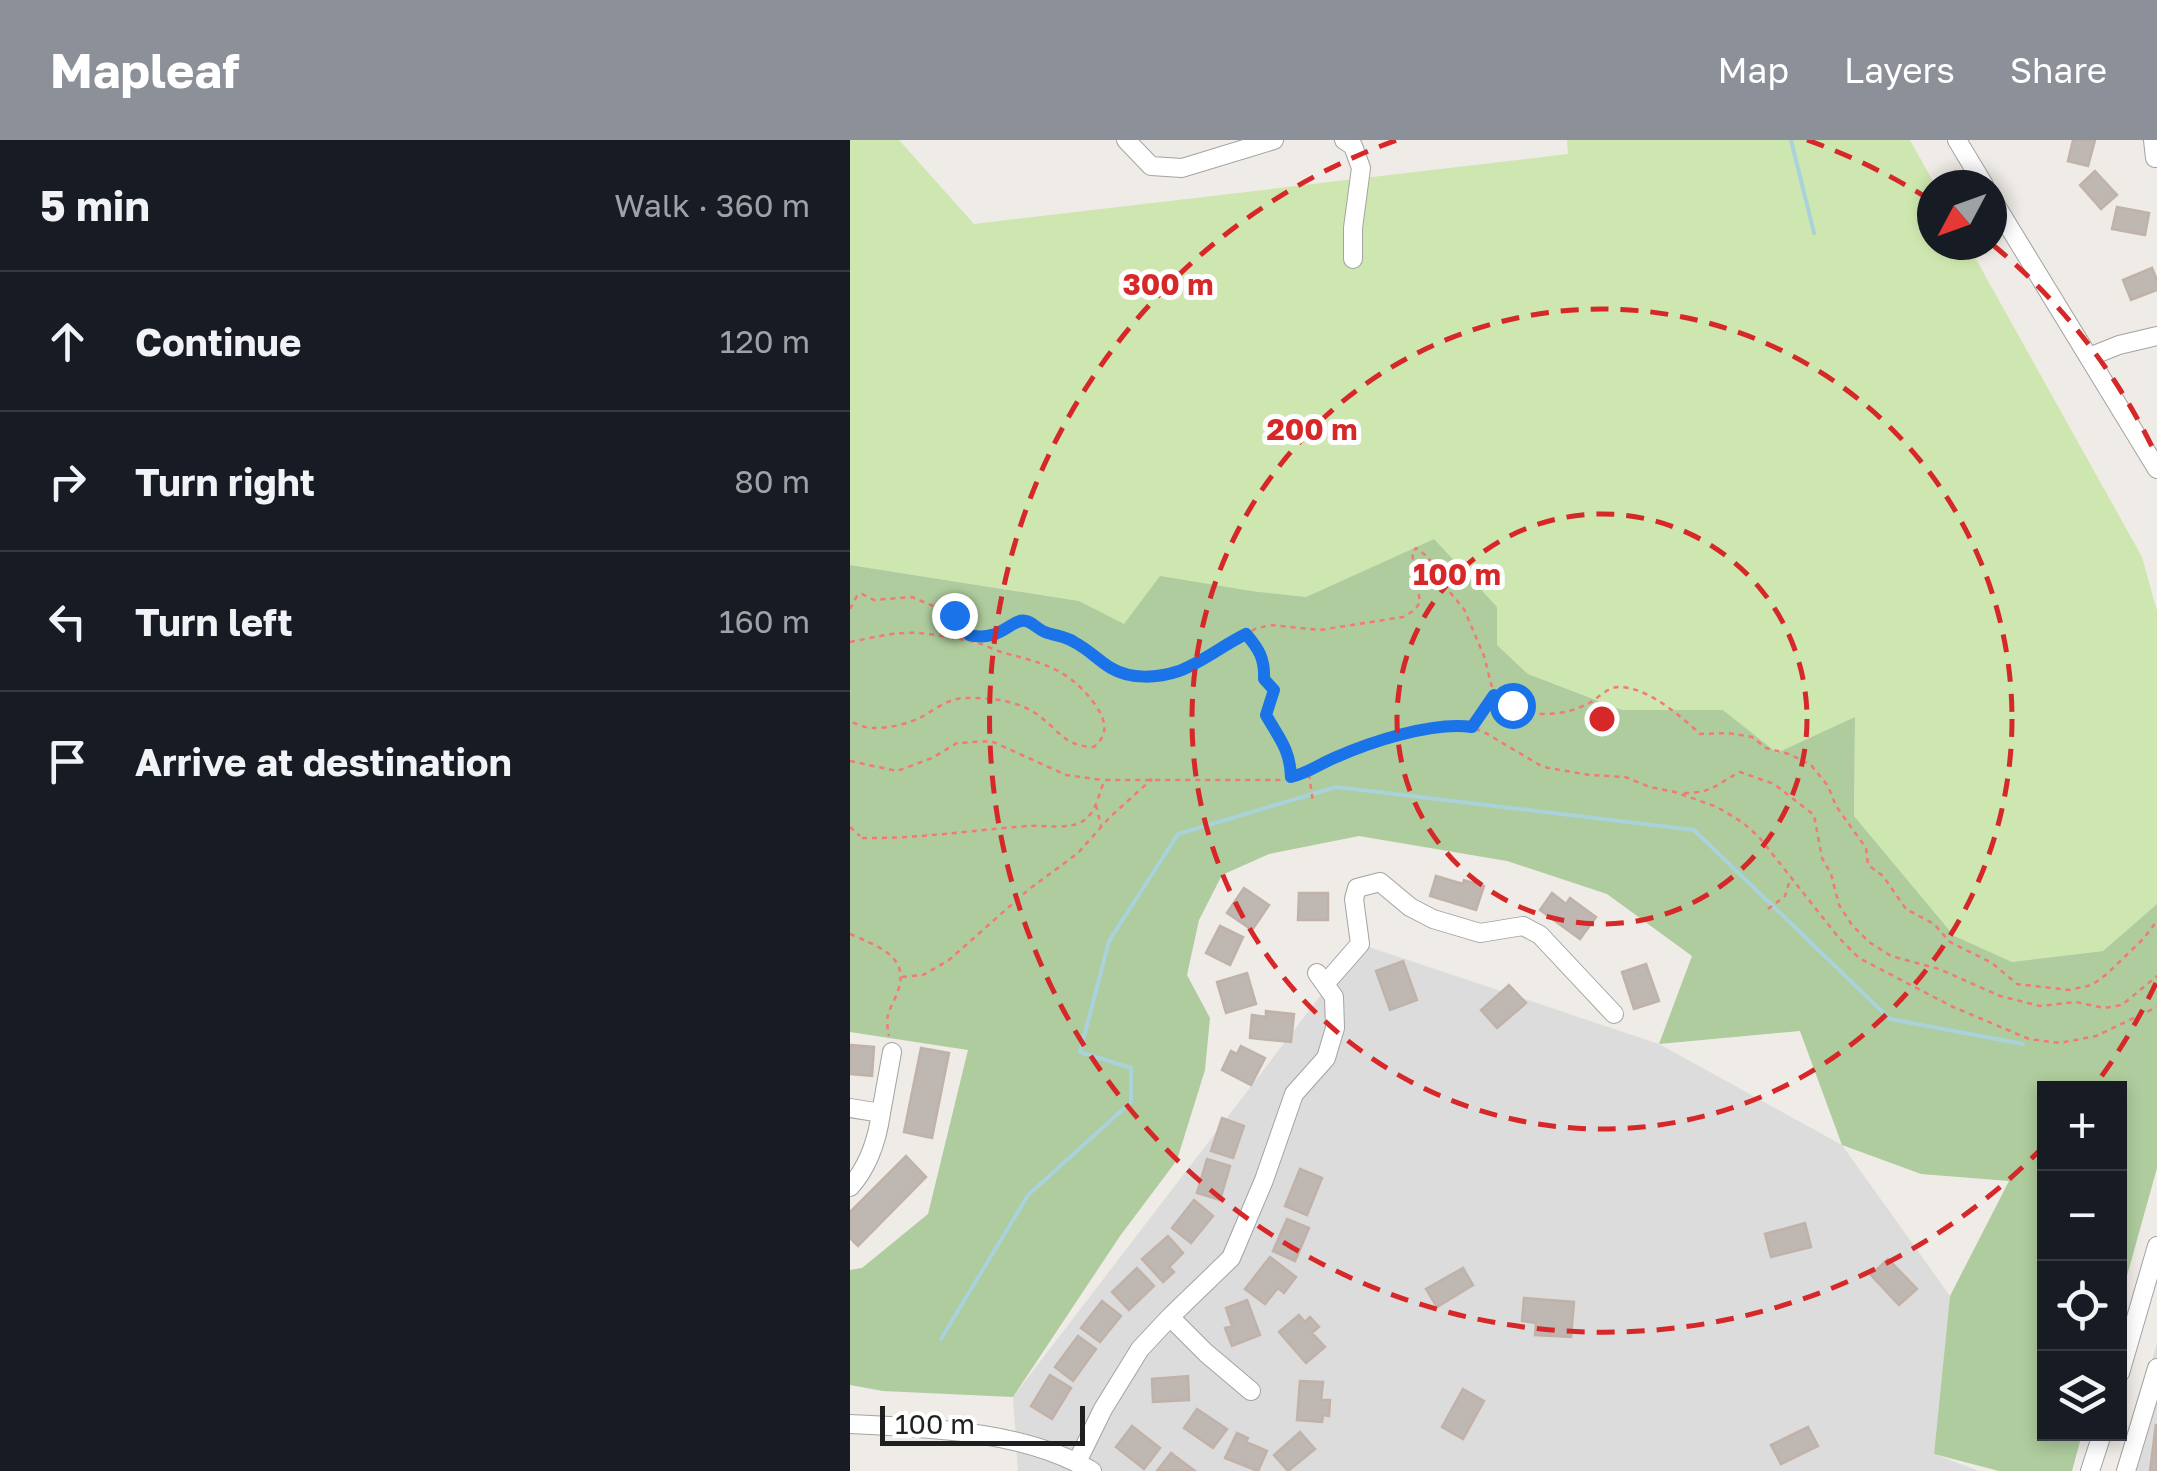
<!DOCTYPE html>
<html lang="en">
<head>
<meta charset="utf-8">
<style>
  body { margin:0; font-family:"Golos Text",sans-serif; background:#20242c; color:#f1f3f6 }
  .controls { position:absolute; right:30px; bottom:30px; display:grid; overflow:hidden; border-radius:0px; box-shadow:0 5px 15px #0003 }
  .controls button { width:90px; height:90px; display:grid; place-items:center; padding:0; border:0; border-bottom:2px solid #363941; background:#171b24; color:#f1f3f6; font:50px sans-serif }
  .compass { position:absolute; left:1067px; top:30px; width:90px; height:90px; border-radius:50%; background:#171b24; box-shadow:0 5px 15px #0003; rotate:229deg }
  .scale { position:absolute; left:30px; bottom:25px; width:205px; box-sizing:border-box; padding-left:10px; border:5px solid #1f1f1f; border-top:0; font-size:28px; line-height:35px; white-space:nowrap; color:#1f1f1f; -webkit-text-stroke:8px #fff; paint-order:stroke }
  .stop { position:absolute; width:30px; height:30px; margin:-22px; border:8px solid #1a73e8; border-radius:50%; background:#fff }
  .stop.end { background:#1a73e8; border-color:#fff; box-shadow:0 2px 10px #0008 }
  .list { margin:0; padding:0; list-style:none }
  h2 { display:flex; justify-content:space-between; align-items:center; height:130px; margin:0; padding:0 40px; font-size:42px }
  h2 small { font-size:32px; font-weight:400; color:#9ea1a6 }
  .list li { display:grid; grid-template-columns:65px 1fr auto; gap:30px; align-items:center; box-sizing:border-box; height:140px; padding:0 40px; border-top:2px solid #363941 }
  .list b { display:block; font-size:38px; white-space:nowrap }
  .list em { font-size:32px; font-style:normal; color:#9ea1a6 }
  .icon { flex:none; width:55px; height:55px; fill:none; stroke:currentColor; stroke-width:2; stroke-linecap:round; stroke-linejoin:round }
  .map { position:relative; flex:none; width:1307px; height:1331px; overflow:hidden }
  header { display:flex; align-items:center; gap:60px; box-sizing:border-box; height:140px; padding:0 50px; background:#8c9099; color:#fff }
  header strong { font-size:48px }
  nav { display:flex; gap:55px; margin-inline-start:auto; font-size:35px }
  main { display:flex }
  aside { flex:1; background:#171b24 }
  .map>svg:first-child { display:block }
</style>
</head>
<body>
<header>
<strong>Mapleaf</strong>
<nav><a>Map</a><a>Layers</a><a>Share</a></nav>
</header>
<main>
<aside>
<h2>5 min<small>Walk · 360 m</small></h2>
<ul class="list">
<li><svg class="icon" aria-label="ahead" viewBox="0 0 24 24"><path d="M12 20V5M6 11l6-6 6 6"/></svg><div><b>Continue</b></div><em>120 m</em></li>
<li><svg class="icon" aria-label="right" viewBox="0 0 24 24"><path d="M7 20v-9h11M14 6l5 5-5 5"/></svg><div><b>Turn right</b></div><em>80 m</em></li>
<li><svg class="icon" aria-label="left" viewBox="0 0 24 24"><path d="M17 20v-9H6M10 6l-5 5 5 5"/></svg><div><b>Turn left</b></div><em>160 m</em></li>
<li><svg class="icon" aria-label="arrive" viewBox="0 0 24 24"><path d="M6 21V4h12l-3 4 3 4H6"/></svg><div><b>Arrive at destination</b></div></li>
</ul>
</aside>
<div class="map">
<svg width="1307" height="1331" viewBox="0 0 1307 1331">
  <rect width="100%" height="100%" fill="#efebe6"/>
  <!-- residential -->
  <path fill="#dddcdc" d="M510 804 809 904 992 1005 1100 1156 1084 1314 1129 1331H168L163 1257Z
    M1307 1203V1331H1270Z"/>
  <!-- grass -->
  <path fill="#cee6af" d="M0 0H49L124 84 718 14 717 0H1060L1085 45H1082V105H1118L1292 417 1307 471V764L1253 811 1162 822 1104 797 1004 676 1005 577 927 614 873 570H772L678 534 647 505 584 399 456 457 401 451 275 485 229 461 0 425Z"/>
  <!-- forest -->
  <path fill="#aecc9d" d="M584 399 647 467V505L678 534 772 570H873L927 613 1005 577 1004 676 1104 796 1162 822 1253 811 1307 764V1028L1270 1161V948H1194V1294H1232L1222 1331H1149L1084 1314 1100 1156 1159 1041 1071 1034 992 1005 950 891 809 904 842 816 757 754 657 721 509 696 419 714 372 735 349 780 337 835 360 878 355 930 327 1020 270 1096 163 1257 33 1251 0 1245V1130L12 1128 78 1074 118 910 0 892V425L229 461 274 484 310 436 401 451 456 457Z"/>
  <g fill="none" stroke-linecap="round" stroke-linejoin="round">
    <!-- stream -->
    <path stroke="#a9d2da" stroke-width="4" d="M941 0 964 93
      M91 1199 178 1055 281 962V928L230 912 259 801 328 694 486 647 844 690 1040 879 1173 904"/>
  </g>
  <!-- building -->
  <path fill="#bfb7b2" stroke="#c0b2a9" stroke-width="2.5" d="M1223 0H1245L1238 26 1218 21Z
    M1245 31 1267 55 1251 69 1230 45Z
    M1267 67 1299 73 1295 95 1262 89Z
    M1302 128 1307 140V150L1281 160 1273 140Z
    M586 736 613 744 614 740 634 746 626 770 580 756Z
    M394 748 419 765 402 790 377 773Z
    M449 753H478V780H448Z
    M702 753 716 764 720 758 746 777 730 799 690 770Z
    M370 786 393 797 380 825 356 813Z
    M553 821 567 860 540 870 526 831Z
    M796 824 809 861 784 869 772 832Z
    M397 833 406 864 376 873 367 842Z
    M659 845 676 863 647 888 631 870Z
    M416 871 444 874 441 902 400 898 402 875 416 877Z
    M0 905 24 907 22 936 0 934Z
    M391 906 415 918 401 945 372 930 381 911 387 914Z
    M71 908 99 913 82 998 54 992Z
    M372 978 394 986 383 1018 361 1011Z
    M56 1016 76 1037 8 1106 0 1098V1072Z
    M357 1019 380 1026 370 1060 347 1053Z
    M450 1029 472 1038 457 1075 435 1066Z
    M344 1060 363 1076 341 1103 322 1088Z
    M437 1079 459 1088 445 1121 423 1111Z
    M955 1083 961 1107 921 1117 915 1094Z
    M318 1096 333 1113 319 1127 324 1132 313 1142 292 1119Z
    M420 1117 446 1137 434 1153 428 1148 415 1164 395 1149Z
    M1038 1119 1067 1149 1049 1165 1021 1135Z
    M287 1128 304 1146 279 1170 262 1152Z
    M613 1128 623 1145 587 1167 576 1149Z
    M674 1158 724 1162 721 1197 685 1195 686 1183 672 1181Z
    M397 1160 410 1195 382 1206 375 1188 382 1186 376 1168Z
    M252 1161 271 1176 250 1202 231 1188Z
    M449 1175 455 1182 460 1177 469 1187 462 1193 475 1207 456 1223 429 1192Z
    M228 1196 246 1209 223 1241 205 1227Z
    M200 1235 221 1248 202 1279 181 1266Z
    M338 1236 339 1260 303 1262 302 1239Z
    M450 1241 473 1242 471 1260H480L479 1276 473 1275 472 1282 447 1280Z
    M613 1249 634 1261 613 1299 592 1287Z
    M347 1269 377 1289 363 1308 334 1288Z
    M1306 1284 1307 1331H1300Z
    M282 1286 310 1308 294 1329 266 1307Z
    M958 1287 968 1306 931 1324 921 1305Z
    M450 1292 465 1309 438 1331 424 1315Z
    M387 1293 398 1298 396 1302 417 1311 408 1331 375 1318Z
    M321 1313 345 1331H307Z"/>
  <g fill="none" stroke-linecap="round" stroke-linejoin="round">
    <!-- minor casing -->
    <g stroke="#a3a3a3" stroke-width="20">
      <path id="minor" d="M276 0 301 26 332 28 424 0
        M494 0 503 6 511 28 503 88V119
        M1107 0 1134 45
        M1303 0 1305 18
        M1142 59 1307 329
        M1239 217 1269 205 1307 196
        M475 844 510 804 504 759 507 748 530 742 560 767 583 779 630 793 673 786 690 795 764 874
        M0 968 31 973C27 1001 19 1026 0 1047
        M31 973 42 912
        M320 1177 356 1213 401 1251
        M1270 1233 1307 1106
        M0 1284C78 1288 173 1290 242 1331
        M227 1322 253 1269 290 1209 320 1177 381 1118 414 1040 444 954 476 918 485 888 484 857 467 833
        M1240 1331 1252 1294
        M1276 1331 1307 1228"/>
    </g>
    <!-- path -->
    <path stroke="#f27974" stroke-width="2.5" stroke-dasharray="5 5" stroke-linecap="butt" d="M0 469 7 456 12 454 24 460 62 457 104 475 116 489 102 499
      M116 489 119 495 129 498 147 495 168 481H177L198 494 213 496 224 502 267 530 288 537 319 534 333 529 405 489 420 485 470 490 553 477 565 470 570 462 562 413 566 408 579 418 587 437 614 469 634 516 644 555 623 586
      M397 495C410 510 415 520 414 539L424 549 416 575C428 595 439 610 441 634
      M0 502C22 498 47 491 70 493 87 495 108 498 124 502 134 504 144 510 154 513 194 523 221 530 246 566 256 581 259 594 244 607 212 606 209 589 185 573 165 560 141 558 118 558 102 557 88 567 75 575 62 583 38 589 22 588 15 588 6 584 0 581
      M644 555C655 561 667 570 679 572 699 577 724 572 741 562 749 557 757 548 768 547 796 546 831 576 850 594L878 593 902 597 916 608 939 614 961 625 978 646 986 666 1016 708 1018 725 1033 736 1056 769 1084 784 1100 802 1142 823 1167 844 1219 850 1242 845 1257 834 1294 798 1307 781
      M0 621 47 631 82 618 107 603 141 601 216 635 253 640
      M459 634 463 663
      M834 653C863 653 866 644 890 632L924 644 964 675 972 718 981 734 989 765 1002 785 1019 802 1041 816 1089 829 1150 856 1190 866 1226 862 1254 868 1272 865 1307 836
      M246 665 251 686
      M0 687 10 696
      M12 698C68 699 122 690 178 686 193 685 219 690 233 681 247 672 248 654 255 640H429L459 633 481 619 537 600 565 592 618 586 634 592 693 627 740 635 775 637 800 647 825 652 867 667 892 682 909 697 989 798 1009 818 1101 866 1179 899 1210 903 1246 896 1307 867
      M918 769 935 756 940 740
      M0 794C30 807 63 818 46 856 38 874 35 876 39 896
      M52 837 73 835 99 820 178 750 228 713 260 677 302 639"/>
    <!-- minor -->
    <use href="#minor" stroke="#fff" stroke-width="18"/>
  </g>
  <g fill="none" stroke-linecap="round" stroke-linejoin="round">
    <!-- route -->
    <path stroke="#1a73e8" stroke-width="12" d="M104 475 119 495C151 503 162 477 176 481 182 482 189 490 195 492 205 496 215 496 224 502 238 509 249 521 261 528 281 540 308 538 329 531 353 522 373 505 396 494 409 509 415 519 414 539L424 550 416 575C429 598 440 609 441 637 458 633 468 625 484 618 520 602 583 581 622 587L644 555 662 565"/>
  </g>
  <!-- distance rings -->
  <g fill="none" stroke="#d62828" stroke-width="5" stroke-dasharray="18 12">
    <circle cx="752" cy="579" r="205"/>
    <circle cx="752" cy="579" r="410"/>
    <path d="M1306 843A614 614 0 0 1 1246 944M1194 1006A614 614 0 1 1 547 0M957 0A614 614 0 0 1 1082 61M1143 105A614 614 0 0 1 1306 315"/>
  </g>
  <circle cx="752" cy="579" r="15" fill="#d62828" stroke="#fff" stroke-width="5"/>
  <g font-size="30" text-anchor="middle" font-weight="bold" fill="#d62828" stroke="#fff" stroke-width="10" stroke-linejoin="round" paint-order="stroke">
    <text x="318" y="155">300 m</text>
    <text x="462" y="300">200 m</text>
    <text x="607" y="445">100 m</text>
  </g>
</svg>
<div class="controls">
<button>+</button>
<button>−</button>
<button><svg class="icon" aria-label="locate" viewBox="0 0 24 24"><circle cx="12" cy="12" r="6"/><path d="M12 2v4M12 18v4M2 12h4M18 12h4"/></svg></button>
<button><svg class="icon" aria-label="layers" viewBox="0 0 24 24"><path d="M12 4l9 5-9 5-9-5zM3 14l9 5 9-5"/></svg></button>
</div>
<svg class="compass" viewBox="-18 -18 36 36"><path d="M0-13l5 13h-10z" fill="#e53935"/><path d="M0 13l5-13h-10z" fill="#9ea1a6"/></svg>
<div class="scale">100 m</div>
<div class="stop" style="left:662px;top:565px"></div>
<div class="stop end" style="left:104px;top:475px"></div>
</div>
</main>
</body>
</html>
